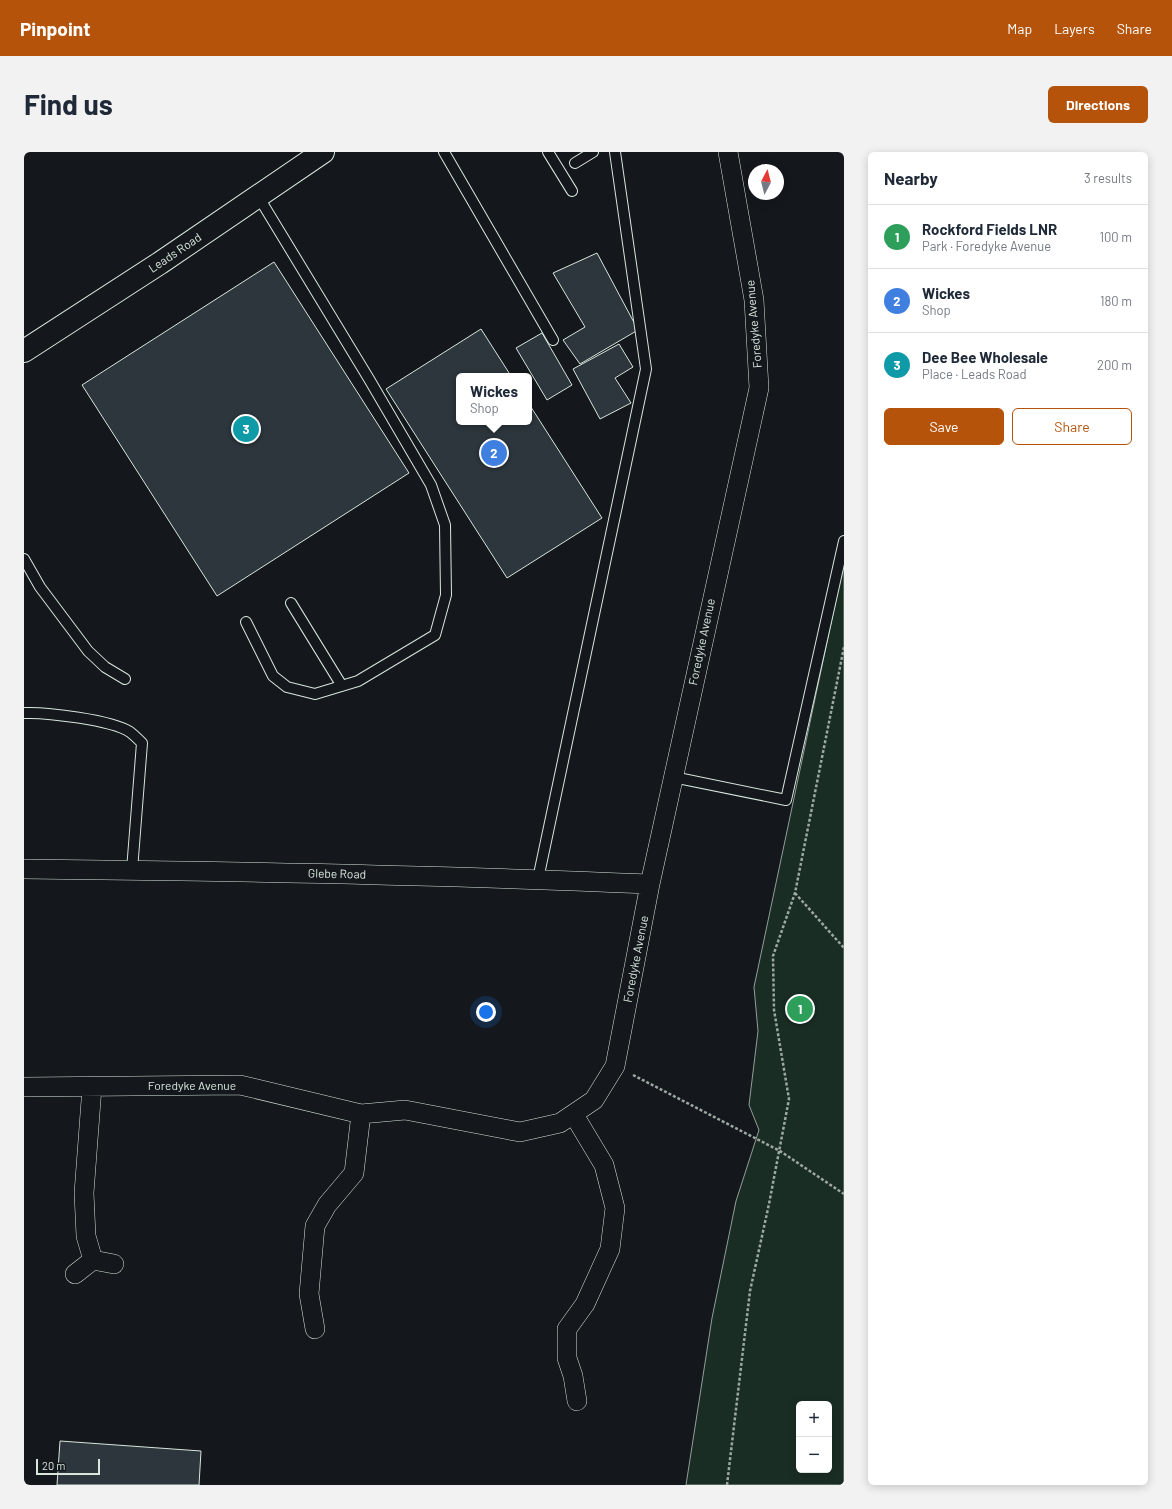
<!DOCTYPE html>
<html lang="en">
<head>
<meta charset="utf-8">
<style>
  body { margin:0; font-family:Barlow,sans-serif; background:#f2f2f3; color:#1f2937 }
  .controls { position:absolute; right:12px; bottom:12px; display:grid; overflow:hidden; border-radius:6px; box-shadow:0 2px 10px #0003 }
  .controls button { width:36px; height:36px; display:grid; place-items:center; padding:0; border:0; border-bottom:1px solid #e0e1e3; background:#fff; color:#1f2937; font:20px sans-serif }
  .compass { position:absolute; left:724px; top:12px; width:36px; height:36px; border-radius:50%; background:#fff; box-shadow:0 2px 10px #0003; rotate:7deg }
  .scale { position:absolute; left:12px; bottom:10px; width:64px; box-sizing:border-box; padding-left:4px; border:2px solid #d8e6dc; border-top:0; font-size:11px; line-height:14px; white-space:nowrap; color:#d8e6dc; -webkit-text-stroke:3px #14181c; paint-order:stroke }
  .you { position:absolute; left:462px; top:860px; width:14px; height:14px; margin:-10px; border:3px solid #fff; border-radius:50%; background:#1a73e8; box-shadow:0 0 0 6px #1a73e833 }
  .badge { display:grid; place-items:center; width:26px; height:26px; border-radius:50%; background:#b45309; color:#fff; font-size:13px; font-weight:700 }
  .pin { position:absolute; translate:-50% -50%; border:2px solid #fff; box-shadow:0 1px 4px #0006 }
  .popup { position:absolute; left:432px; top:221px; width:76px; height:52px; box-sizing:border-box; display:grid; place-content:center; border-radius:6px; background:#fff; filter:drop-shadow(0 1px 3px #0005); font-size:13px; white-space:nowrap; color:#747a83 }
  .popup b { font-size:15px; color:#1f2937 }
  .popup::after { content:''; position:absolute; left:50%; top:100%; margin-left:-8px; border:8px solid transparent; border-top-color:#fff }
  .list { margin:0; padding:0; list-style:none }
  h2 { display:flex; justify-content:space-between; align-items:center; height:52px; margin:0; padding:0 16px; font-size:17px }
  h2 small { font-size:13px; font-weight:400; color:#747a83 }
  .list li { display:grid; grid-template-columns:26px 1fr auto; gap:12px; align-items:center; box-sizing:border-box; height:64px; padding:0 16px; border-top:1px solid #e0e1e3 }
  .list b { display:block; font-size:15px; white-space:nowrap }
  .list p { margin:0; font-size:13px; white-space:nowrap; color:#747a83 }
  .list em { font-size:13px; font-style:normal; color:#747a83 }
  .actions { display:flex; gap:8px; padding:12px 16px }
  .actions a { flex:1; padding:9px 0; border:1px solid #b45309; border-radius:6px; text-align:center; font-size:14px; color:#b45309 }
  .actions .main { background:#b45309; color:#fff }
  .map { position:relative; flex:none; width:820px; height:1333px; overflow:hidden; border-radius:6px }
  header { display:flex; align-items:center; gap:24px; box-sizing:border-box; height:56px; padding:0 20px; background:#b45309; color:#fff }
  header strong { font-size:19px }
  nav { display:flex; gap:22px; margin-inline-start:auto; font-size:14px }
  .intro { display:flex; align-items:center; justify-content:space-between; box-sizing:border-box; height:96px; padding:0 24px }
  h1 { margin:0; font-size:28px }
  .button { padding:10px 18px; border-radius:6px; background:#b45309; color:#fff; font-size:14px; font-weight:700 }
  main { display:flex; gap:24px; padding:0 24px }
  aside { flex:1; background:#fff; border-radius:6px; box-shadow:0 2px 10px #0003 }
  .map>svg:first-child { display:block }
</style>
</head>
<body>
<header>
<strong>Pinpoint</strong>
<nav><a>Map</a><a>Layers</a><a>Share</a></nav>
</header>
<div class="intro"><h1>Find us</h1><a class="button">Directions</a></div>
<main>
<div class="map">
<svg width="820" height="1333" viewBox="0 0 820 1333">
  <rect width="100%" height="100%" fill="#14181c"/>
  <!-- green -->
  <path fill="#1a2d24" stroke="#939e99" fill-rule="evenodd" d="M820 410V1333H662L688 1166 712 1049 735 978 725 953 734 879 730 835ZM775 1252H805V1318H775Z"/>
  <!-- building -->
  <path fill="#2c363c" stroke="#d8e6dc" d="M573 101 614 178 556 212 539 188 561 175 529 121Z
    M250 110 385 321 193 444 58 233Z
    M457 177 487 224H435V270H505V252L578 366 483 426 362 237Z
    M518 181 548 233 523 248 492 196Z
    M595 192 609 215 591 226 607 251 576 267 549 217Z
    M36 1289 177 1299 175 1333H33Z"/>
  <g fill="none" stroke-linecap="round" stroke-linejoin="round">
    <!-- service casing -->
    <g stroke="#d8e6dc" stroke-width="12">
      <path id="service" d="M420 0 529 188
        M524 0 548 39
        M551 11 569 0
        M0 407 16 435 64 499 81 515 101 527
        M267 451 318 534
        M222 470 249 524 263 535 291 542 334 529 411 483 422 443 421 373 407 333 345 227 234 44
        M0 561C22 560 88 568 106 580 110 583 114 587 118 591L108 718
        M649 625 762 648 820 389
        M514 727 622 217 591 0"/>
    </g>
    <!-- minor casing -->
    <g stroke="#d8e6dc" stroke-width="20">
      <path id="minor" d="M0 717C209 719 417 723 626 732
        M0 935 216 933 337 962 381 958 496 980 536 971 570 948 591 914 626 732 735 236 730 148 704 0
        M68 935 60 1041 62 1084 69 1108
        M550 963 580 1013 591 1056 586 1097 561 1152 543 1177V1206L549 1224 553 1249
        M51 1122 69 1108 90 1112
        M291 1177 285 1142 291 1074 303 1053 330 1021 337 962"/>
    </g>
    <!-- secondary casing -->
    <g stroke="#d8e6dc" stroke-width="24">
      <path id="secondary" d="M0 199 136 111 299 0"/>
    </g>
    <!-- path -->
    <path stroke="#9da8a2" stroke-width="2.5" stroke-dasharray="3 2" stroke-linecap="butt" d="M771 741 820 796
      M609 923 756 999 820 1042
      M703 1333 726 1139 745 1052 765 947 750 858 749 804 771 741 820 495"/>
    <!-- service -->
    <use href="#service" stroke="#14181c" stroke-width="10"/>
    <!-- minor -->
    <use href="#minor" stroke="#14181c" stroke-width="19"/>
    <!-- secondary -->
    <use href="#secondary" stroke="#14181c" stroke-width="22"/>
  </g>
  <g text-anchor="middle" stroke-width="3" stroke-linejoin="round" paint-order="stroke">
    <!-- street labels -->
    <g font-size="12" fill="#d8e6dc" stroke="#14181c">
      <text transform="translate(151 101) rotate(-34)" y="4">Leads Road</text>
      <text transform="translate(730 172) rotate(-95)" y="4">Foredyke Avenue</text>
      <text transform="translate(678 490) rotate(-78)" y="4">Foredyke Avenue</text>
      <text transform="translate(313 722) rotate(1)" y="4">Glebe Road</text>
      <text transform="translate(612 807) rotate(-79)" y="4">Foredyke Avenue</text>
      <text x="168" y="938">Foredyke Avenue</text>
    </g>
  </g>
</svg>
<div class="controls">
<button>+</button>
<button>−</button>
</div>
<svg class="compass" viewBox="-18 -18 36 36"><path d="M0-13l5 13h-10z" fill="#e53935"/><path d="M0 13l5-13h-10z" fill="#747a83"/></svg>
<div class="scale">20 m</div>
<div class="you"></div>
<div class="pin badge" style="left:776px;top:857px;background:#2e9e5b">1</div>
<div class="pin badge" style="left:470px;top:301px;background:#3f7fe0">2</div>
<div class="popup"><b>Wickes</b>Shop</div>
<div class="pin badge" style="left:222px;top:277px;background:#0f9aa8">3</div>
</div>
<aside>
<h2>Nearby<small>3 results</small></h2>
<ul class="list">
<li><span class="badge" style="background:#2e9e5b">1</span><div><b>Rockford Fields LNR</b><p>Park · Foredyke Avenue</p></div><em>100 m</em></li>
<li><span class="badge" style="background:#3f7fe0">2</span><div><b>Wickes</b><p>Shop</p></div><em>180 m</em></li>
<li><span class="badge" style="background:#0f9aa8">3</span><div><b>Dee Bee Wholesale</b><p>Place · Leads Road</p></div><em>200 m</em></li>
</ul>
<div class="actions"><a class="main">Save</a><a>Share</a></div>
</aside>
</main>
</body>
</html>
